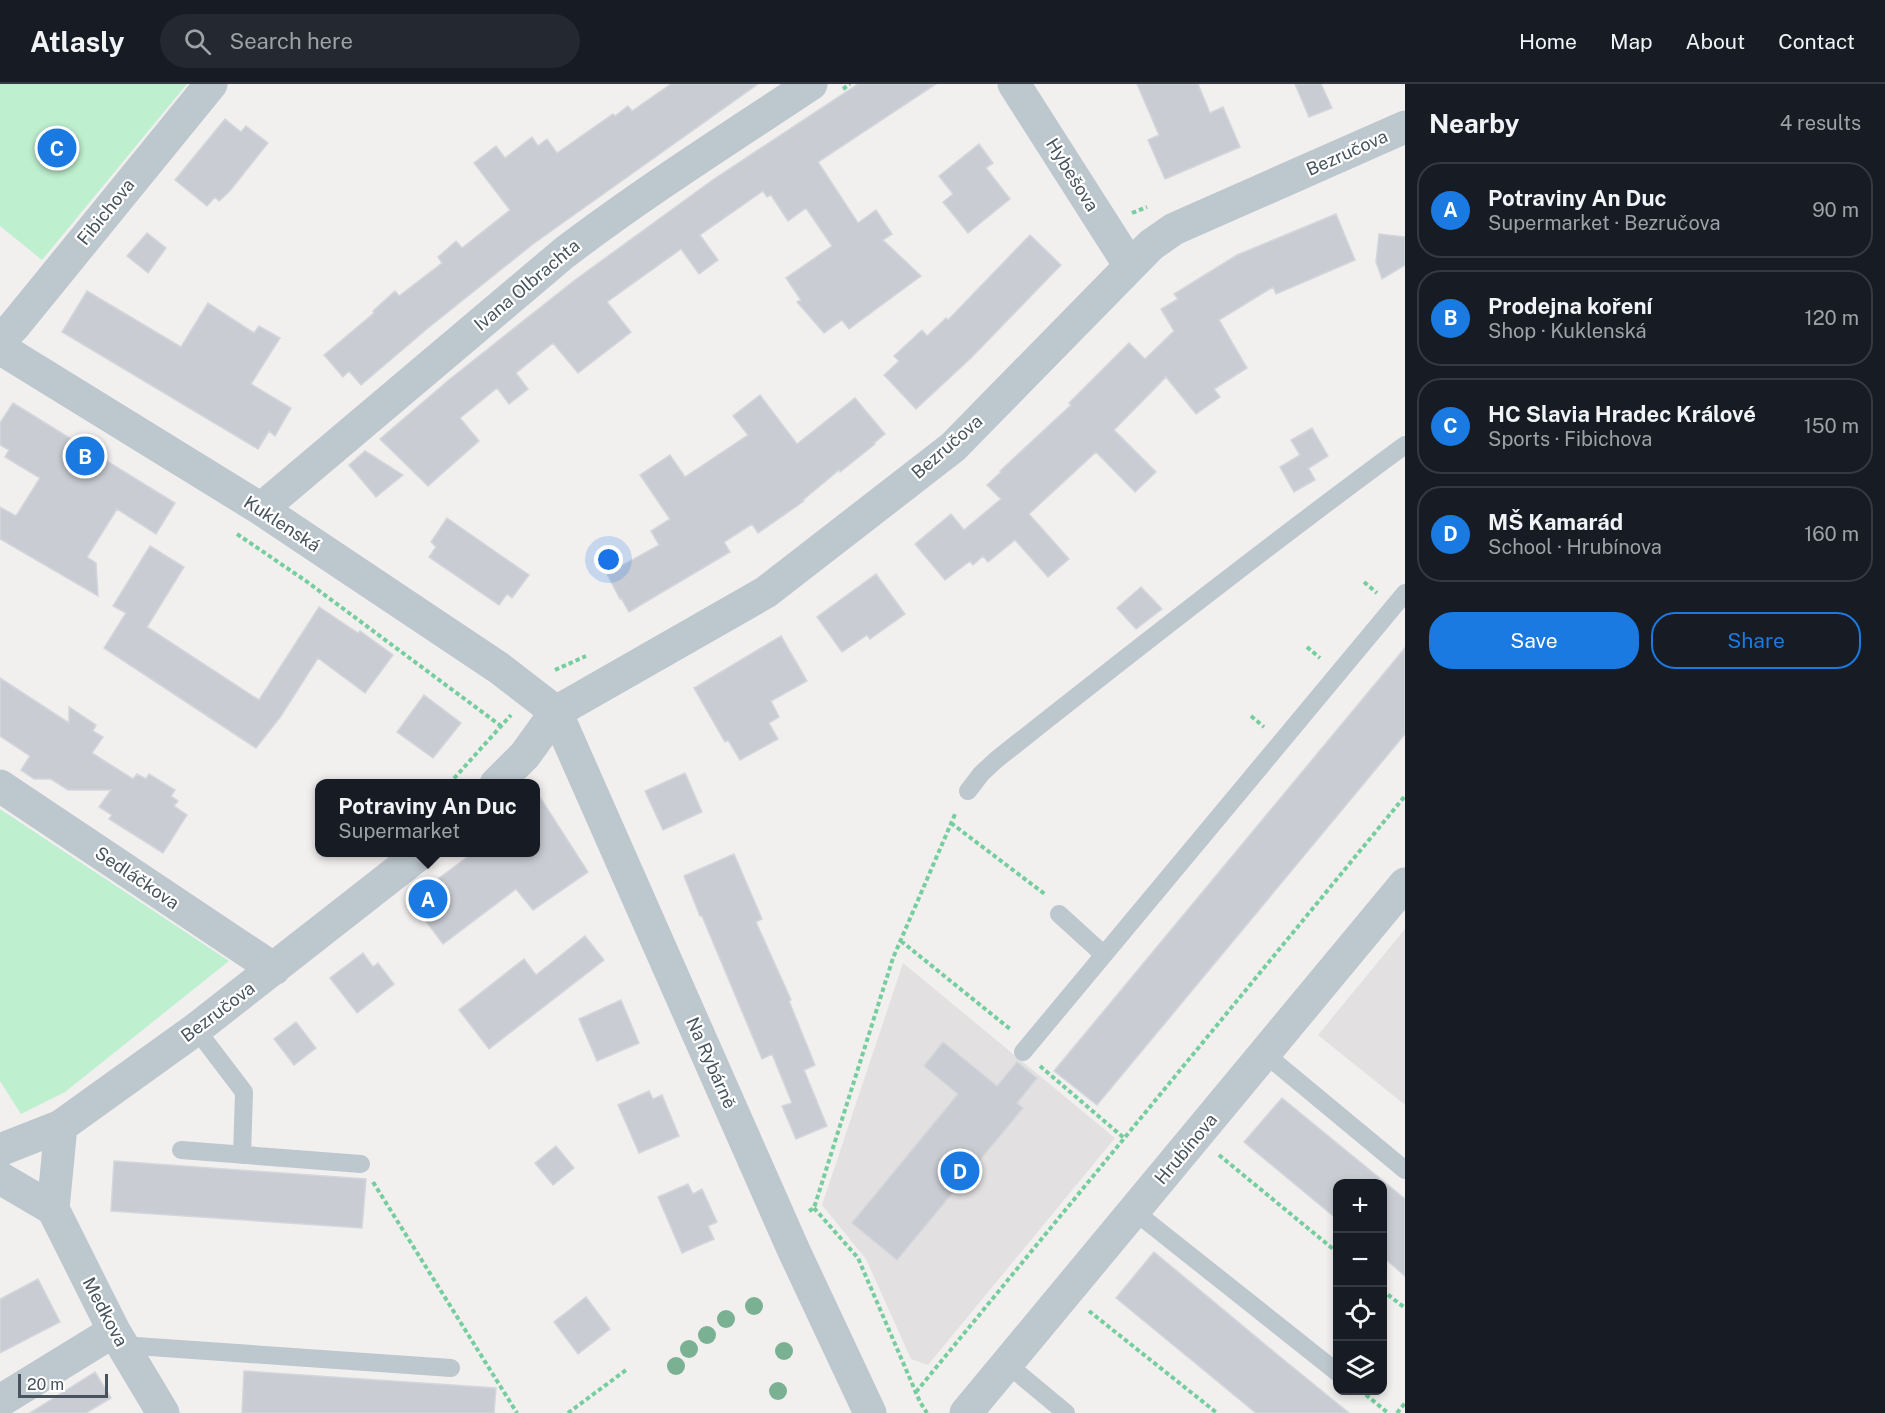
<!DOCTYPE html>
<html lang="en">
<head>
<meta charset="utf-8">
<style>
  body { margin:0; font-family:"Public Sans",sans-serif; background:#242831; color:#f1f3f6 }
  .controls { position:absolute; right:18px; bottom:18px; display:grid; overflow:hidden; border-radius:12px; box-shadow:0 3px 9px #0003 }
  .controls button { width:54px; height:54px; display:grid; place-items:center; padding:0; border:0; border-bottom:2px solid #363941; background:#171b24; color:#f1f3f6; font:30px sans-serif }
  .scale { position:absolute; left:18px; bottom:15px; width:90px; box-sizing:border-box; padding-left:6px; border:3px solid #47535d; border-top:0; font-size:16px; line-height:21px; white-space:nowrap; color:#47535d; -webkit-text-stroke:4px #fff; paint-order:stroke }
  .you { position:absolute; left:609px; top:476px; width:21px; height:21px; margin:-15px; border:4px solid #fff; border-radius:50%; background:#1a73e8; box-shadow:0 0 0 9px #1a73e833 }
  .badge { display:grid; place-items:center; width:39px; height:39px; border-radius:50%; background:#1a7ae1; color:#fff; font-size:20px; font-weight:700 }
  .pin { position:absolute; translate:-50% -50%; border:3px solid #fff; box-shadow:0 2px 6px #0006 }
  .popup { position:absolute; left:315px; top:695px; width:225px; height:78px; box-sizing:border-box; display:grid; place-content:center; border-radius:12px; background:#171b24; filter:drop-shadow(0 2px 4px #0005); font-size:20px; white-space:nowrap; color:#9ea1a6 }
  .popup b { font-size:22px; color:#f1f3f6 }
  .popup::after { content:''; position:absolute; left:50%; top:100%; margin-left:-12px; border:12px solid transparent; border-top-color:#171b24 }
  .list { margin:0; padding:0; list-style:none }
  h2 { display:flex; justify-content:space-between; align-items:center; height:78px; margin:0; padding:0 24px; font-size:26px }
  h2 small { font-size:20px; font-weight:400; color:#9ea1a6 }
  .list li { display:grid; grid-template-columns:39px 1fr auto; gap:18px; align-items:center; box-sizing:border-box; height:96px; margin:0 12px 12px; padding:0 12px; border:2px solid #363941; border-radius:24px }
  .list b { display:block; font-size:22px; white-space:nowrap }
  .list p { margin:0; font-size:20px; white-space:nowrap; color:#9ea1a6 }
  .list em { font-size:20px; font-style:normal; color:#9ea1a6 }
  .actions { display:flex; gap:12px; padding:18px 24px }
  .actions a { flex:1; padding:14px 0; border:2px solid #1a7ae1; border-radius:24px; text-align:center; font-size:21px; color:#1a7ae1 }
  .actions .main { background:#1a7ae1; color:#fff }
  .icon { flex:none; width:33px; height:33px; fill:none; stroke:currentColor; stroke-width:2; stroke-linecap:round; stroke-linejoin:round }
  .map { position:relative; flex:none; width:1405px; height:1329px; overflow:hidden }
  header { display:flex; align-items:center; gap:36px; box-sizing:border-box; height:84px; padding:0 30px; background:#171b24; border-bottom:2px solid #363941 }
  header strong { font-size:28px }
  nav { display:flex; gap:33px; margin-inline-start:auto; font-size:21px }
  .search { width:420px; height:54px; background:#242831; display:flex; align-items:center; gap:15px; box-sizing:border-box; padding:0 21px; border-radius:33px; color:#9ea1a6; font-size:22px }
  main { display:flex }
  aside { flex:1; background:#171b24 }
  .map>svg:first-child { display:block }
</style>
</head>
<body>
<header>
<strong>Atlasly</strong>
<div class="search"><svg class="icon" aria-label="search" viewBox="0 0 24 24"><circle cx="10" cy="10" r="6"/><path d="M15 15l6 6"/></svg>Search here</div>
<nav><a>Home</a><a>Map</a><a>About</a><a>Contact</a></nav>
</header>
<main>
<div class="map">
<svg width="1405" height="1329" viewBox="0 0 1405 1329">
  <rect width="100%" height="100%" fill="#f2efef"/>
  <!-- education -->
  <path fill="#e3e0e1" d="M1405 845V1021L1318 951Z
    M903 879 1115 1054 928 1281 911 1275 866 1175 822 1121Z"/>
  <!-- green -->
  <path fill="#beefcf" d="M0 0H187L42 176 0 142Z
    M0 725 229 877 65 1008 21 1030 0 997Z"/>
  <!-- building -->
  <path fill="#c9ccd2" stroke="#d3d6db" stroke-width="1.5" d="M671 0H758L533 160 428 244 361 301 349 287 343 293 324 271 374 229 373 227 395 207 399 212 442 179 438 173 456 157 462 164 510 126 474 79 496 62 505 74 532 53 538 62 547 55 557 69 613 30 615 32 628 22 632 27Z
    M858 0H936L818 78 858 139 876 126 892 150 883 156 921 192 849 245 842 236 824 249 797 218 801 216 786 194 832 162 806 124 788 137 771 111 767 113 763 107 700 151 718 176 699 190 681 165 607 218 631 248 578 289 553 259 516 289 528 305 518 313 509 320 497 304 460 334 479 357 428 402 380 355 450 295 575 196 714 95Z
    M1137 0H1198L1210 29 1223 23 1240 63 1165 95 1148 56 1159 51Z
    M1295 0H1321L1332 24 1309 33Z
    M225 35 241 48 246 42 268 59 229 108 219 117 215 113 207 122 175 96Z
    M979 60 993 79 986 84 1010 115 968 149 943 118 953 110 939 92Z
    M1336 130 1355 176 1276 210 1273 203 1219 236 1247 284 1214 305 1220 313 1196 330 1166 293 1114 346 1156 388 1135 408 1096 368 1029 430 1069 475 1048 493 1015 456 988 478 983 472 973 481 970 477 945 496 915 460 951 430 964 446 1001 415 987 401 1001 388 1000 387 1071 321 1069 319 1129 259 1145 275 1174 247 1161 225 1178 215 1174 210 1237 171Z
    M147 149 166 164 148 189 127 172Z
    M1379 150 1405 153V181L1382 195 1376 178Z
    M1030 151 1061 181 971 274 916 325 884 291 899 277 894 272 922 246 927 252 946 234 948 236Z
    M87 207 181 263 208 219 254 249 259 242 280 254 251 300 291 324 275 352 269 347 258 365 62 248Z
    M760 311 797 360 855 314 885 350 874 359 875 360 840 388 839 386 803 416 804 417 758 449 752 440 724 458 730 468 629 528 621 514 620 515 607 490 659 461 651 447 670 435 640 391 670 371 685 393 748 351 733 332Z
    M13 319 175 419 156 450 117 425 87 473 96 479 98 512 0 455V423L16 432 40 394 5 373 9 366 0 361V339Z
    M1312 344 1328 372 1309 384 1308 383 1315 396 1294 408 1280 383 1300 371 1291 356Z
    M365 367 403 391 376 413 349 381Z
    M447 434 529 491 512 514 507 510 499 521 429 473 436 463 431 458Z
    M150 462 184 483 147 543 259 616 319 523 358 549 360 547 393 571 365 609 318 574 281 632 256 664 104 564 126 529 113 522Z
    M876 490 905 530 870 555 867 551 842 568 817 533Z
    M1141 503 1162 525 1136 545 1117 524Z
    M781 552 807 597 771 617 779 633 769 639 778 655 740 676 728 656 725 658 694 604Z
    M1405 564V650L1097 1021 1054 987Z
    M0 594 69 639V623L96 641 93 647 103 653 92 669 133 695 137 690 146 695 149 690 175 706 171 712 178 717 174 722 187 731 163 769 109 735 112 731 99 723 111 706H68L51 695H34L21 686 30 672 0 652Z
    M424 611 461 639 433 674 397 648Z
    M685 689 702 728 663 746 645 707Z
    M536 707 588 788 533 826 516 805 443 860 410 816 474 768H536Z
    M734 770 762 835 756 838 791 916 789 917 815 981 804 986 827 1042 796 1055 782 1022 792 1019 772 970 762 975 702 832H700L684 792Z
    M585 852 604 876 489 965 459 926 524 875 536 891Z
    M363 869 373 883 378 879 394 900 357 929 330 894Z
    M621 916 639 959 597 977 579 935Z
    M296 938 316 964 294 981 274 955Z
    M943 958 997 1002 1017 978 1037 994 1017 1019 1023 1024 897 1176 852 1139 958 1010 924 982Z
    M649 1007 653 1015 662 1011 679 1052 639 1069 618 1021Z
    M1282 1014 1405 1115V1192L1383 1173V1100H1338V1136L1244 1058Z
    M556 1062 574 1084 553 1101 535 1079Z
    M114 1077 366 1095 362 1144 111 1127Z
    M688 1100 693 1110 702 1105 717 1138 708 1142 714 1155 682 1169 658 1113Z
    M1154 1168 1279 1272 1349 1329H1256L1116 1214Z
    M38 1195 60 1238 0 1269V1215Z
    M586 1213 610 1245 578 1270 554 1238Z
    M244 1287 496 1304 494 1329H242Z
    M95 1288 111 1314 86 1329H30Z"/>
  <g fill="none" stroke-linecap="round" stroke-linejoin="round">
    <!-- path -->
    <path stroke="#76cd9e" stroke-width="4" stroke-dasharray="4.5 3" stroke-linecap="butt" d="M843 5 850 0
      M1132 129 1147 123
      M237 450 306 497 501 642
      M1364 498 1377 509
      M1307 563 1320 574
      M555 586 586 572
      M1251 632 1264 643
      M449 700 511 631
      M951 739 1046 811
      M901 857 1010 945
      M1040 982 1124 1054
      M1219 1071 1338 1169
      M373 1098 517 1329
      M814 1124 858 1174 920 1318 927 1329
      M809 1127 814 1124 893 874 956 728
      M1382 1206 1405 1224
      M1089 1227 1217 1329
      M1360 1306 1388 1329
      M916 1308 1405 712
      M568 1329 626 1286
      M1397 1329 1405 1319"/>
    <!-- lane -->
    <path stroke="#bdc7ce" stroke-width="18" d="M968 707 981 690 996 676C1131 569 1266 463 1405 361
      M1059 830 1103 870
      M196 945 244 1008 242 1071
      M1023 968 1405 509
      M1265 970 1405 1086
      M181 1066 361 1080
      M1134 1127 1338 1289
      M122 1261 451 1284
      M1007 1280 1066 1329"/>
    <!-- street -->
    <path stroke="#bdc7ce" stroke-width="33" d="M1014 0 1130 182
      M0 256 14 242 211 0
      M0 264 261 425 499 584 556 628 794 1167 870 1329
      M261 425 564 169C643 109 728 55 811 0
      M496 700 525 671 556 628 766 508 953 363 1151 161 1174 145 1405 43
      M0 702 274 885
      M61 1042 53 1125 114 1247 163 1329
      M0 1066 61 1042 196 945 422 768
      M0 1094 53 1125
      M0 1317 114 1247
      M966 1329 1405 800"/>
  </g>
  <!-- trees -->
  <g fill="#7ab192">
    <circle cx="754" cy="1222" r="9"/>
    <circle cx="726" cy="1235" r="9"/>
    <circle cx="707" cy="1251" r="9"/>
    <circle cx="689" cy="1265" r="9"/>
    <circle cx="784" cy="1267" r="9"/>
    <circle cx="676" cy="1282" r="9"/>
    <circle cx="778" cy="1307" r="9"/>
  </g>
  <g text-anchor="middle" stroke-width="4.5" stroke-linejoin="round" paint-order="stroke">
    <!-- street labels -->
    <g font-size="18" fill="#47535d" stroke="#fff">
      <text transform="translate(1347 69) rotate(-24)" y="6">Bezručova</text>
      <text transform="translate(1072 91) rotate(58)" y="6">Hybešova</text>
      <text transform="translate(106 128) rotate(-51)" y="6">Fibichova</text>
      <text transform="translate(527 201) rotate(-40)" y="6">Ivana Olbrachta</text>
      <text transform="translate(947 363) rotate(-41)" y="6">Bezručova</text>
      <text transform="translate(282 440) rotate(33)" y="6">Kuklenská</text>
      <text transform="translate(137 794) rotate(34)" y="6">Sedláčkova</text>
      <text transform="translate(218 928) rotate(-37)" y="6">Bezručova</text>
      <text transform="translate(711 979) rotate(66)" y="6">Na Rybárně</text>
      <text transform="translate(1186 1065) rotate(-50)" y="6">Hrubínova</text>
      <text transform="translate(105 1228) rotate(62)" y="6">Medkova</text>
    </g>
  </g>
</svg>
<div class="controls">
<button>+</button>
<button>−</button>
<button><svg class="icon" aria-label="locate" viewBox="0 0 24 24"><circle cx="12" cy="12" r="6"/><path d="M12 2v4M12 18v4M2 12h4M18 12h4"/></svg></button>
<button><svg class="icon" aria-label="layers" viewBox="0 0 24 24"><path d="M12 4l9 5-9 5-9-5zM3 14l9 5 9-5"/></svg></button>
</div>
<div class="scale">20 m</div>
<div class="you"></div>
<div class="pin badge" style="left:428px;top:815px">A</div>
<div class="popup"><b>Potraviny An Duc</b>Supermarket</div>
<div class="pin badge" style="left:85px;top:372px">B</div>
<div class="pin badge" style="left:57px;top:64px">C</div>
<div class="pin badge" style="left:960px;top:1087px">D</div>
</div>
<aside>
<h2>Nearby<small>4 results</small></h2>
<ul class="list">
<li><span class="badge">A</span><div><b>Potraviny An Duc</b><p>Supermarket · Bezručova</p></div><em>90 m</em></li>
<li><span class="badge">B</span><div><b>Prodejna koření</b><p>Shop · Kuklenská</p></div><em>120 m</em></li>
<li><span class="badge">C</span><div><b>HC Slavia Hradec Králové</b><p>Sports · Fibichova</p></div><em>150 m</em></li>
<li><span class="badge">D</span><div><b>MŠ Kamarád</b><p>School · Hrubínova</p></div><em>160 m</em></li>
</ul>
<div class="actions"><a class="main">Save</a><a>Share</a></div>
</aside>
</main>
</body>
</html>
